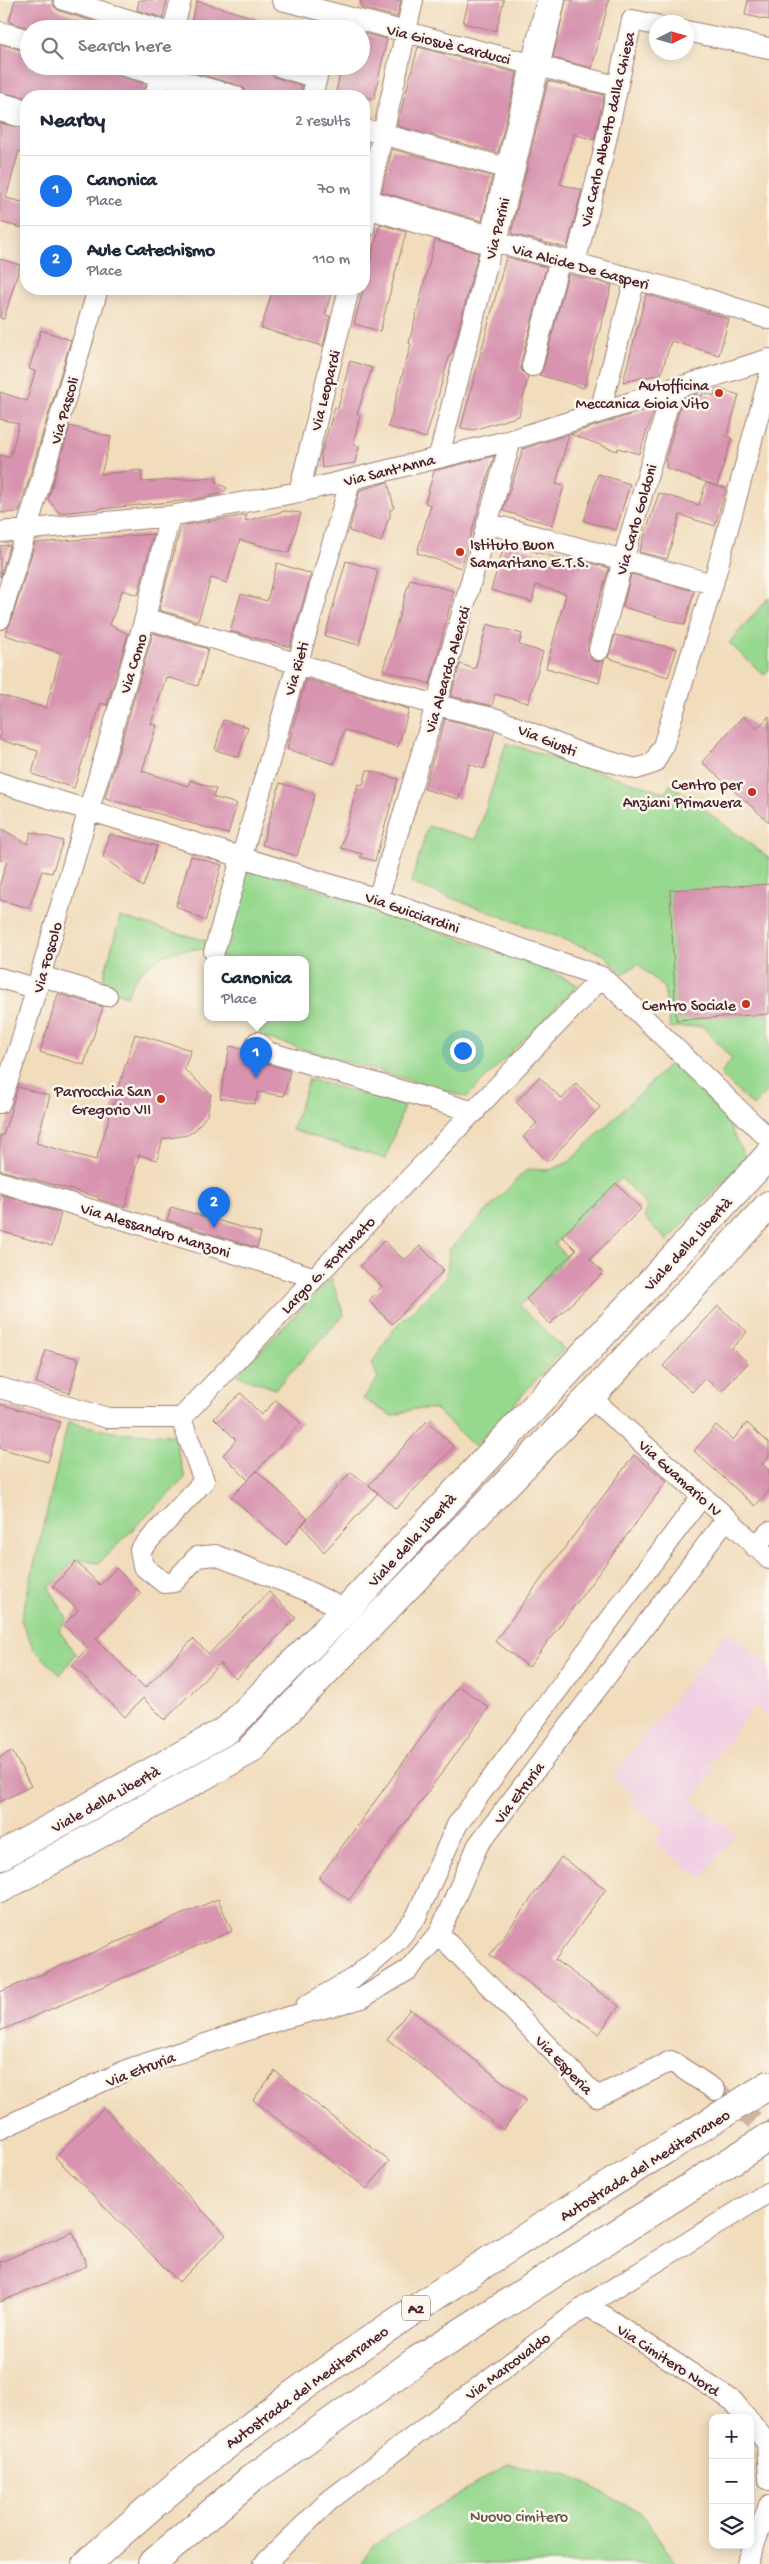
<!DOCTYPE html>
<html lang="en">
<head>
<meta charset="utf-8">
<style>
  body { margin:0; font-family:"Gochi Hand",sans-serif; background:#f2f2f3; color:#1f2937 }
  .controls { position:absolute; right:15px; bottom:15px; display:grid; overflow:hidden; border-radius:10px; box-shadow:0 2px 12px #0003 }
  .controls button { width:45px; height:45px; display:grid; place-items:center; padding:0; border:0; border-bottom:1px solid #e0e1e3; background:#fff; color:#1f2937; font:25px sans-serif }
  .compass { position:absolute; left:649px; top:15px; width:45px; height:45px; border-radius:50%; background:#fff; box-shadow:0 2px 12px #0003; rotate:85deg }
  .you { position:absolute; left:462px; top:1050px; width:18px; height:18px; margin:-12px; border:4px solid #fff; border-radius:50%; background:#1a73e8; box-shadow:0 0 0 8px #1a73e833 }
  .badge { display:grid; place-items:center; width:32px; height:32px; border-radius:50%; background:#1a73e8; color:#fff; font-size:16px; font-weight:700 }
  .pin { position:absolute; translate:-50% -41px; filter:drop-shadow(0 1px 2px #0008) }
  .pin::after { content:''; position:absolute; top:26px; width:18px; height:15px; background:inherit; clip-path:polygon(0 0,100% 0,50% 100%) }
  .popup { position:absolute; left:204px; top:956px; width:105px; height:65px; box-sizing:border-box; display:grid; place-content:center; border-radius:10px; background:#fff; filter:drop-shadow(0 1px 4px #0005); font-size:16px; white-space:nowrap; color:#747a83 }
  .popup b { font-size:19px; color:#1f2937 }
  .popup::after { content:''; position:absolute; left:50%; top:100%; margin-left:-10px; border:10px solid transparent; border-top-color:#fff }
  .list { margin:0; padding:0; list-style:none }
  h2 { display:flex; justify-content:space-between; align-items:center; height:65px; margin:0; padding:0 20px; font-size:21px }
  h2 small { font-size:16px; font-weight:400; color:#747a83 }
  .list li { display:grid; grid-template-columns:32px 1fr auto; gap:15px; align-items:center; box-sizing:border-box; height:70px; padding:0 20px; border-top:1px solid #e0e1e3 }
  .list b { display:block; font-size:19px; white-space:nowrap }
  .list p { margin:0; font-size:16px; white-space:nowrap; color:#747a83 }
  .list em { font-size:16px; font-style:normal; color:#747a83 }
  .icon { flex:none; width:28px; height:28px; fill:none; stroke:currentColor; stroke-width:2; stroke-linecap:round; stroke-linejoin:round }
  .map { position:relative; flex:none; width:769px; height:2564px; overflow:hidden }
  .search { position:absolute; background:#fff; box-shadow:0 2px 12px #0003; left:20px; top:20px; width:350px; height:55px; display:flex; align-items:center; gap:12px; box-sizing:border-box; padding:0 18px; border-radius:28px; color:#747a83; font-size:19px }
  .panel { position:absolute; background:#fff; box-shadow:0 2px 12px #0003; left:20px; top:90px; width:350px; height:205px; border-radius:20px }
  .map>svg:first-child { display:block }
</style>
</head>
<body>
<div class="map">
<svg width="769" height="2564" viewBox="0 0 769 2564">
  <rect width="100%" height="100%" fill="#fbf7ec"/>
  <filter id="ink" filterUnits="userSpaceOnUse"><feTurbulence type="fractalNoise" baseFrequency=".02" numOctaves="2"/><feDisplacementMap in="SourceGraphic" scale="10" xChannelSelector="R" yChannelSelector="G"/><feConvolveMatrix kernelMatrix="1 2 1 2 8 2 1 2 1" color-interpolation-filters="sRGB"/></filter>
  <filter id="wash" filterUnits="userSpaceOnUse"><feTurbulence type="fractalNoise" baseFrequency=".0096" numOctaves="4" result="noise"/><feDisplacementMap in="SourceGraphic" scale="20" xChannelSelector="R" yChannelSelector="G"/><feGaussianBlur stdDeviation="1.12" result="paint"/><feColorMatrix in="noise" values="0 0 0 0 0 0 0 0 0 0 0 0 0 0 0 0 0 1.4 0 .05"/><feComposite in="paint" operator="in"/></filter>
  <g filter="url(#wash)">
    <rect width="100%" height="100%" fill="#f1dcbc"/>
    <!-- built -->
    <path fill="#f1d0e3" d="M727 1631 769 1664V1718L754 1707 709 1765 715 1770 692 1800 736 1834 701 1879 654 1842 664 1829 631 1804 637 1797 612 1777Z"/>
    <!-- green -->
    <path fill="#97d88f" stroke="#707c5d" d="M769 597V669L764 675 729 643Z
      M506 743 666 793 670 784 769 858V1088L753 1106 720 1074 732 1059 702 1026 670 1028 664 988 638 964 623 974 603 954 411 883 428 826 476 840Z
      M244 864 538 965 578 985 467 1097 259 1036 262 1017H305V959C287 959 242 963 227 959 220 957 214 951 206 950 172 945 138 963 127 996L101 987 120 917 222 945Z
      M672 1062 726 1119 746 1159 667 1241 644 1217 648 1207 621 1178 555 1243 566 1257 520 1306 564 1349 475 1447 435 1409H414L392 1416 363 1399 378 1378 372 1364 392 1331 447 1276 449 1250 527 1169 550 1170 569 1162Z
      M309 1079 404 1106 386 1159 292 1130Z
      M331 1278 344 1315 275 1389 237 1375Z
      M68 1422 113 1432 173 1435 185 1478 99 1563 75 1560 49 1588 67 1618 59 1631 76 1654 60 1675 34 1649 21 1620Z
      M509 2464 569 2474 643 2515 676 2564H361L373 2545Z"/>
    <g id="blocks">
      <!-- building -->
      <path fill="#d793af" d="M15 0H52L55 8 60 11 95 22 93 29H33L9 22Z
        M139 0H167L163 18 137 10Z
        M361 0H401L397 17 361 8Z
        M469 0H504L496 31 463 23Z
        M566 0H609L592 68 553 58Z
        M748 0H769V20L745 15Z
        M197 1 279 25 278 29H189Z
        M361 33 387 39 374 99 336 91 342 66H361Z
        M0 44 29 52V66H113L116 74 121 77 146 84 143 96 25 97 0 92Z
        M418 47 517 73 498 153 397 126Z
        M178 66H261L266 68 274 77 302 86 300 96H247L244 88 238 85 177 68Z
        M548 81 604 95 594 140 574 134 560 184 582 190 567 248 512 234V230Z
        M0 123 26 129V153L19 151 6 198 26 203V229L0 222Z
        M392 149 492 176 482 221 382 192Z
        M380 224 406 232 380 331 354 324Z
        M435 240 478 253 452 354H450L426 438 388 427 411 344 409 343Z
        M506 257 546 267 521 363V370L528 377 519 416 473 430 461 428Z
        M0 259 20 265 4 319 0 318Z
        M568 274 612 285 584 388 539 375 543 369Z
        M273 289H332L325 315 330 316 323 346 261 328Z
        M646 294 729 319 719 355 671 341 661 374 623 382Z
        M41 330 71 340 19 512 0 513V455L10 458 19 424 0 419V392L27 401 35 371 29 369Z
        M350 361 372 368 357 414 360 415 353 444 359 446 355 463 322 468 321 454 335 407 338 408Z
        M717 388 739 395 727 436 732 438 717 486 666 468 667 463 665 462 682 399 696 394 702 396 703 392 714 396Z
        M655 407 639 454 618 448 617 451 570 434Z
        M70 426 111 437 101 474 141 470 142 482 216 477 217 483 227 488 221 494 190 500 59 513 48 499Z
        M569 434 556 484 564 486 553 525 503 511 523 449Z
        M494 456 461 568 417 553 431 505 425 503 434 471Z
        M598 474 630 484 616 530 584 521Z
        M388 482 394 508 390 510V518L388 520 381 542 349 531 360 490Z
        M706 483 726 488 715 526 680 515 667 559 639 552 659 493 699 505Z
        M285 511 301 513 289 553 240 540 227 583 211 578 198 621 159 610 181 526 247 515 245 521Z
        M153 534 138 595 122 590 110 625 128 634 107 705 101 703 74 788 32 774 38 751 0 740V695L46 708 61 653 5 635 11 622 35 543Z
        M505 543 567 561 568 557 609 568 590 629H592L587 647 591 659 596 662 604 660 599 683 546 668 566 594 536 585 532 602 491 590Z
        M10 545 0 577V546Z
        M346 561 378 570 359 645 325 636Z
        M277 563 311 574 290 647 230 631 241 594 267 601Z
        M631 574 694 591 685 625 623 607Z
        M410 579 454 591 430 684 383 670Z
        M487 624 522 634 519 645 543 652 528 703 495 694 492 706 451 696 460 664 475 669Z
        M153 633 208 649 198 686 166 677 151 724 157 725 142 771 188 786 190 780 216 789 213 797 237 804 228 834 105 798Z
        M615 635 677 649 668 677 608 658Z
        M306 679 409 709 398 747 344 730 334 764 287 749Z
        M743 716 757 729 769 716V822L702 762Z
        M445 719 495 731 484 769 469 764 459 799 424 789Z
        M223 720 248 727 239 757 215 750Z
        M367 770 398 779 375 861 360 857 362 854 341 848 358 784 363 785Z
        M280 783 315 794 297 856 262 845Z
        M0 828 28 844 31 832 63 841 52 873 42 871 29 908 0 900V883L7 861 0 860Z
        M110 834 157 846 143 887 103 857Z
        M191 856 222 865 205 921 176 906Z
        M769 884V1014L676 1020 670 890Z
        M58 994 103 1007 84 1065 40 1052Z
        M135 1034 191 1050 184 1069 211 1094 207 1115 194 1131 187 1135 163 1139 157 1160 139 1155 125 1207 98 1199V1197L0 1170V1135L3 1136 18 1087 50 1096 36 1143 96 1160Z
        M230 1046 249 1051 264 1063 290 1071 284 1096 258 1092 255 1104 220 1098Z
        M539 1077 562 1099 576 1083 600 1107 548 1162 523 1137 537 1123 516 1102Z
        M616 1183 641 1209 590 1259 603 1273 550 1324 526 1299 576 1250 562 1236Z
        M0 1194 61 1213 52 1246 0 1231Z
        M171 1207 261 1233 257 1248 167 1220Z
        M384 1241 404 1260 420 1246 444 1270 392 1324 369 1301 382 1286 360 1266Z
        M718 1306 747 1332 732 1348 748 1363 721 1392 705 1378 692 1392 663 1366Z
        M46 1350 79 1359 70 1393 36 1383Z
        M241 1393 261 1415 276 1400 301 1423 248 1480 223 1455 236 1440 214 1418Z
        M0 1404 60 1422 48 1462 0 1448Z
        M427 1421 454 1447 396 1509 378 1493 324 1552 302 1525 351 1472 378 1493 369 1485Z
        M747 1423 769 1443V1456L762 1464 769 1470V1491L755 1506 694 1451 716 1425 733 1440Z
        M634 1455 667 1481 529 1667 495 1641Z
        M257 1471 307 1518 286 1545 231 1497Z
        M76 1562 100 1585 116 1568 141 1593 96 1639 145 1688 193 1639 209 1654 269 1592 296 1618 236 1679 220 1663 165 1720 143 1698 125 1717 72 1665 89 1646 87 1648 64 1625 78 1610 53 1586Z
        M459 1686 489 1708 349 1900 319 1878Z
        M12 1751 31 1786 0 1802V1757Z
        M561 1857 606 1889 555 1960 619 2006 599 2034 490 1955Z
        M218 1899 232 1931 0 2031V1992Z
        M410 2009 526 2100 503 2130 387 2039Z
        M275 2071 389 2161 367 2189 253 2100Z
        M104 2108 226 2235 179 2282 55 2157Z
        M73 2232 87 2266 0 2302V2262Z"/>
    </g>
  </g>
  <g filter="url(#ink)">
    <use href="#blocks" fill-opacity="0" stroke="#9e7e74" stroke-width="1"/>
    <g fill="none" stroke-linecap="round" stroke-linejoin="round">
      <!-- street-tunnel -->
      <path stroke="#d0b69f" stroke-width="20" stroke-dasharray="20 10" stroke-linecap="butt" d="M715 2090 769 2132"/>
      <!-- street casing -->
      <g stroke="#9e7e74" stroke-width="22">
        <path id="street" d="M64 0 159 29
          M282 0 616 86
          M173 29 181 0
          M686 31 769 48
          M0 32 29 40
          M125 66 235 96
          M278 66 316 78
          M155 96 162 66
          M312 96 320 66
          M364 129 510 169
          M364 229 367 204 413 0
          M575 263 602 159 632 20 656 25
          M532 366 560 259
          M600 411 635 279
          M439 456 493 241 698 296 769 319
          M299 492 349 289
          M487 523 713 584
          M0 532 170 516 299 492 511 440 769 359
          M145 618 436 705 497 719 577 752 636 769 654 763 663 746 713 584 769 377
          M0 619 98 289
          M599 650 623 560 673 388
          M0 783 378 899 602 977 769 1139
          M378 899 436 705 511 440
          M214 952 351 479
          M41 976 107 996
          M0 978 37 989
          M257 1042 268 1052 475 1112
          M0 1103 19 1048 145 618 170 516
          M0 1182 313 1277
          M0 1388 108 1418H181
          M590 1397 727 1518 769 1559
          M181 1418C321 1270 461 1123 602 977
          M181 1418 204 1481 140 1550 143 1566 164 1583 174 1582 197 1557 215 1555 303 1589 346 1610
          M755 1547 769 1532
          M439 1934 597 2097 671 2061 715 2090
          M306 2006 354 1978 397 1941 416 1917 457 1825 702 1496
          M0 2129 129 2069 285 2018 362 1998 408 1970 439 1934 478 1845 727 1518
          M587 2305 733 2401 747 2418
          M750 2422 767 2443 769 2480
          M264 2564 330 2500 587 2305 769 2192
          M747 2564 769 2505"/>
      </g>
      <!-- secondary casing -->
      <g stroke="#9e7e74" stroke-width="30">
        <path id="secondary" d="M0 107 26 114
          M364 203 493 241 551 0
          M0 1856 227 1730 346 1610 769 1155
          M0 1889 250 1750 590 1397 769 1205"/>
      </g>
      <!-- highway casing -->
      <g stroke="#9e7e74" stroke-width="30">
        <path id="highway" d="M87 2564C291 2373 534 2233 769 2085
          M152 2564 251 2479 419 2359 769 2137"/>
      </g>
      <!-- street -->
      <use href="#street" stroke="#fff" stroke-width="20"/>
      <!-- secondary -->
      <use href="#secondary" stroke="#fff" stroke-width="28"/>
      <!-- highway -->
      <use href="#highway" stroke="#fff" stroke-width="28"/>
    </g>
  </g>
  <!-- markers -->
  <g fill="#c8321e" stroke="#fbf7ec" stroke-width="2">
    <circle cx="719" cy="393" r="5"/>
    <circle cx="460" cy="552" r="5"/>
    <circle cx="752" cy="792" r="5"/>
    <circle cx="746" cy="1004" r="5"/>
    <circle cx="161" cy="1099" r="5"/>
  </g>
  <g text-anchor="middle" stroke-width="5" stroke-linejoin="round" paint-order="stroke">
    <!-- shield labels -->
    <rect fill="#fbf7ec" stroke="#7f6065" stroke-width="1" x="402" y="2295.5" width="28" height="25" rx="4"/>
    <g font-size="15" font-weight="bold" fill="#4a1f2b">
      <text x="416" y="2313">A2</text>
    </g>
    <!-- street labels -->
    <g font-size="16" fill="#4a1f2b" stroke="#fbf7ec">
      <text transform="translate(449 43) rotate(14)" y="6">Via Giosuè Carducci</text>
      <text transform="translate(606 129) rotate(-77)" y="6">Via Carlo Alberto dalla Chiesa</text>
      <text transform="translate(496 228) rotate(-76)" y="6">Via Parini</text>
      <text transform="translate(581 265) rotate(15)" y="6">Via Alcide De Gasperi</text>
      <text transform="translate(324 390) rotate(-76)" y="6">Via Leopardi</text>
      <text transform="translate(63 410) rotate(-74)" y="6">Via Pascoli</text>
      <text transform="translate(389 469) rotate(-14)" y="6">Via Sant'Anna</text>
      <text transform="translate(635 519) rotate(-74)" y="6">Via Carlo Goldoni</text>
      <text transform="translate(132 663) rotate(-73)" y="6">Via Como</text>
      <text transform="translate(295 668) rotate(-74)" y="6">Via Rieti</text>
      <text transform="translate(446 669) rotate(-74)" y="6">Via Aleardo Aleardi</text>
      <text transform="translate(548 739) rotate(22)" y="6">Via Giusti</text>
      <text transform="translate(413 911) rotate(19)" y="6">Via Guicciardini</text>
      <text transform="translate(46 957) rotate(-74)" y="6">Via Foscolo</text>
      <text transform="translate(156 1229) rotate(17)" y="6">Via Alessandro Manzoni</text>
      <text transform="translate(687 1243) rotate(-47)" y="6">Viale della Libertà</text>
      <text transform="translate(327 1264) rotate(-46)" y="6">Largo G. Fortunato</text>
      <text transform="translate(681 1477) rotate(42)" y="6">Via Guamario IV</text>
      <text transform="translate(411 1539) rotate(-47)" y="6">Viale della Libertà</text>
      <text transform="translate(518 1792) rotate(-53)" y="6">Via Etruria</text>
      <text transform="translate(105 1798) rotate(-29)" y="6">Viale della Libertà</text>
      <text transform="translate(565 2064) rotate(46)" y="6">Via Esperia</text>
      <text transform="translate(140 2068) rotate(-21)" y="6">Via Etruria</text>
      <text transform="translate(644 2164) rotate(-32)" y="6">Autostrada del Mediterraneo</text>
      <text transform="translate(669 2359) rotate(33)" y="6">Via Cimitero Nord</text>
      <text transform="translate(507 2365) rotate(-37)" y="6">Via Marcovaldo</text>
      <text transform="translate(306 2386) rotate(-36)" y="6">Autostrada del Mediterraneo</text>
    </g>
    <!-- poi labels -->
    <g font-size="16" fill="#4a1f2b" stroke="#fbf7ec" text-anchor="end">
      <text x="709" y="390">Autofficina<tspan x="709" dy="18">Meccanica Gioia Vito</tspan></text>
      <text x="470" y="549" text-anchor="start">Istituto Buon<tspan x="470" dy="18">Samaritano E.T.S.</tspan></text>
      <text x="742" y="789">Centro per<tspan x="742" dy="18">Anziani Primavera</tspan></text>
      <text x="736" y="1010">Centro Sociale</text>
      <text x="151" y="1096">Parrocchia San<tspan x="151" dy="18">Gregorio VII</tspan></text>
    </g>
    <!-- park labels -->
    <g font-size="16" fill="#615649" stroke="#fbf7ec">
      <text x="519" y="2521">Nuovo cimitero</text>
    </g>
  </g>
</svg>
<div class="controls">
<button>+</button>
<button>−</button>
<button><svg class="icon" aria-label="layers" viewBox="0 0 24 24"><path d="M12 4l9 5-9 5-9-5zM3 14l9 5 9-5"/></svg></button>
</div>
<svg class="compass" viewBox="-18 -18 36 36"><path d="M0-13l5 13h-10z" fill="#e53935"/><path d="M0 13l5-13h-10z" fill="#747a83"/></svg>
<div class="you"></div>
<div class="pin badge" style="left:256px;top:1078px">1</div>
<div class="popup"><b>Canonica</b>Place</div>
<div class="pin badge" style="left:214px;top:1228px">2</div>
<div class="search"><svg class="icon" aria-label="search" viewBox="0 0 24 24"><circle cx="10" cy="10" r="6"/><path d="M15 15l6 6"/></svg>Search here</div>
<section class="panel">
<h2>Nearby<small>2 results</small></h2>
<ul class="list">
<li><span class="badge">1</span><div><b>Canonica</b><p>Place</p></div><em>70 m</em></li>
<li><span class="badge">2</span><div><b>Aule Catechismo</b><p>Place</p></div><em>110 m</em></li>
</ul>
</section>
</div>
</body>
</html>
